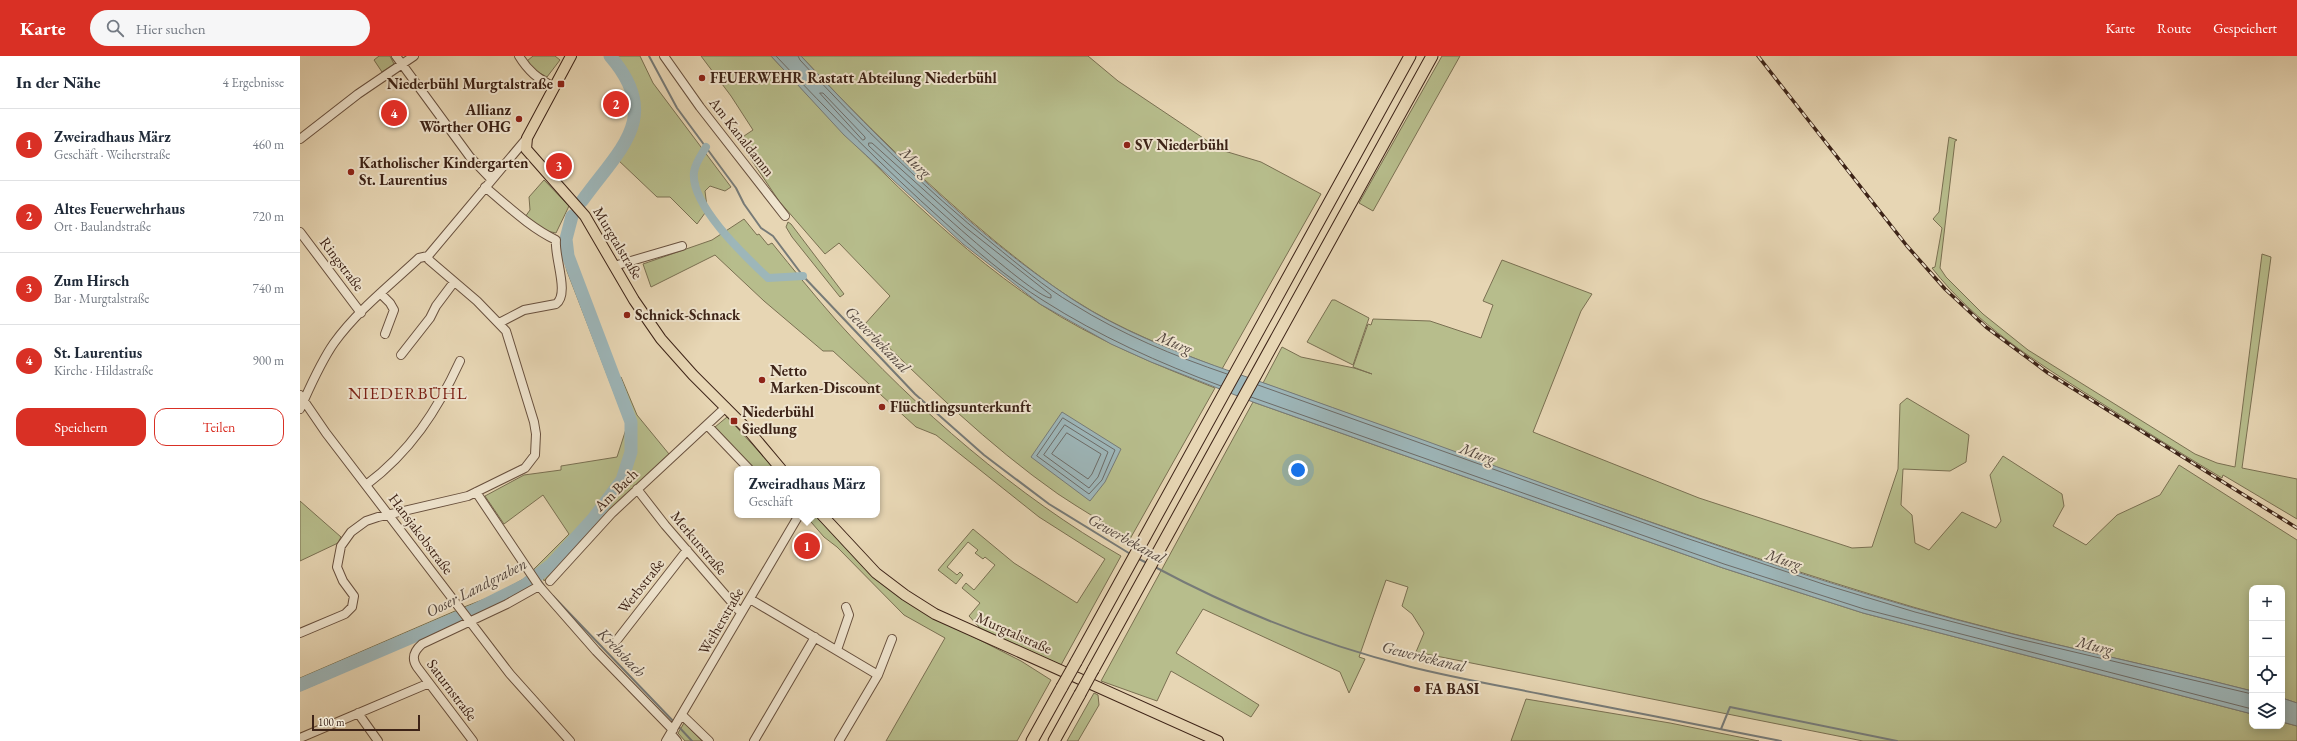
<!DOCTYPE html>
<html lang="de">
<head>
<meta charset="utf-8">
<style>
  body { margin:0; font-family:"EB Garamond",serif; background:#f6f6f7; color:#1f2937 }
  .controls { position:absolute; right:12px; bottom:12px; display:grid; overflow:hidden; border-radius:8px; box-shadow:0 2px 10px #0003 }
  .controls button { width:36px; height:36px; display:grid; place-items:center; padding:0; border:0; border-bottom:1px solid #e0e1e3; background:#fff; color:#1f2937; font:20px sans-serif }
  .scale { position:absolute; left:12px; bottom:10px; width:108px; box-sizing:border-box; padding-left:4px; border:2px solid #3d2317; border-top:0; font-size:11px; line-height:14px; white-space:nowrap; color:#3d2317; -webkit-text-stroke:3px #efe4ce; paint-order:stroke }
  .you { position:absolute; left:998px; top:414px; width:14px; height:14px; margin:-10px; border:3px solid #fff; border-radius:50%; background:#1a73e8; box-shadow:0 0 0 6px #1a73e833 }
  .badge { display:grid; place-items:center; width:26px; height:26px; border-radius:50%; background:#d93025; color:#fff; font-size:13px; font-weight:700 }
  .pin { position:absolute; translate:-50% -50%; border:2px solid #fff; box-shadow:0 1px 4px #0006 }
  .popup { position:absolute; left:434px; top:410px; width:146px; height:52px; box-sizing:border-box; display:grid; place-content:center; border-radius:8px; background:#fff; filter:drop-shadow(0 1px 3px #0005); font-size:13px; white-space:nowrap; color:#747a83 }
  .popup b { font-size:15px; color:#1f2937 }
  .popup::after { content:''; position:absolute; left:50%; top:100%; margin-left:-8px; border:8px solid transparent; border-top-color:#fff }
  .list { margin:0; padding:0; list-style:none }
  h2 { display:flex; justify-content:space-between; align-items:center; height:52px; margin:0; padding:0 16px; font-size:17px }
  h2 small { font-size:13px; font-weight:400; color:#747a83 }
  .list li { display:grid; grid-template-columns:26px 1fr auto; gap:12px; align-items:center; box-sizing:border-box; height:72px; padding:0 16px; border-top:1px solid #e0e1e3 }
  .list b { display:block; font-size:15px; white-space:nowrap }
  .list p { margin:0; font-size:13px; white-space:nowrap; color:#747a83 }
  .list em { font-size:13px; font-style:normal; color:#747a83 }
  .actions { display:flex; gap:8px; padding:12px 16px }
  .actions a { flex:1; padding:9px 0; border:1px solid #d93025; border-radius:12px; text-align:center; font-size:14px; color:#d93025 }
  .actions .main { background:#d93025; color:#fff }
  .icon { flex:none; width:22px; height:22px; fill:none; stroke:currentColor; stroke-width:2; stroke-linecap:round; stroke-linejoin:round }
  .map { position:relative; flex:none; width:1997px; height:685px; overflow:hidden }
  header { display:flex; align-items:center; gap:24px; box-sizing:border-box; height:56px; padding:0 20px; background:#d93025; color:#fff }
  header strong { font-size:19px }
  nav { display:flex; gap:22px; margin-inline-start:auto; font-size:14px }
  .search { width:280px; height:36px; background:#f6f6f7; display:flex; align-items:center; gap:10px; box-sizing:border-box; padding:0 14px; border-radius:22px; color:#747a83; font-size:15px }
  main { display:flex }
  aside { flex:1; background:#fff }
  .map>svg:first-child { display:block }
</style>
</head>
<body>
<header>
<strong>Karte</strong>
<div class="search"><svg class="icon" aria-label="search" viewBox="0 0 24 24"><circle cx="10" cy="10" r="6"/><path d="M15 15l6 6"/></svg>Hier suchen</div>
<nav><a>Karte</a><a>Route</a><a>Gespeichert</a></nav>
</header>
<main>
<aside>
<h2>In der Nähe<small>4 Ergebnisse</small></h2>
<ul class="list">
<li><span class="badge">1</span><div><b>Zweiradhaus März</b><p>Geschäft · Weiherstraße</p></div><em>460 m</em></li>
<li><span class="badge">2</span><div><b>Altes Feuerwehrhaus</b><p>Ort · Baulandstraße</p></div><em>720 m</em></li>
<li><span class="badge">3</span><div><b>Zum Hirsch</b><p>Bar · Murgtalstraße</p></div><em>740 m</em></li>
<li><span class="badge">4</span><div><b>St. Laurentius</b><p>Kirche · Hildastraße</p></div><em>900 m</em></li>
</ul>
<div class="actions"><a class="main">Speichern</a><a>Teilen</a></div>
</aside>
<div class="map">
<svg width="1997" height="685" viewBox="0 0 1997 685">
  <rect width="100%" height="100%" fill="#e7d6b4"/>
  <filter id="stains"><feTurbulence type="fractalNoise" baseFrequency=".005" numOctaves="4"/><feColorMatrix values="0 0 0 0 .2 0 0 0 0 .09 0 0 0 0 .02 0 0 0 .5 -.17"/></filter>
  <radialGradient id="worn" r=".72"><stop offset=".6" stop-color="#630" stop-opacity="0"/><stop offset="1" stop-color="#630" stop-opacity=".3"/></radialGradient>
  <!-- green -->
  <path fill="#b7bd8c" stroke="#7a7052" d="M79 0H90L94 8 82 16 74 4Z
    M233 0H255L260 4 247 21 236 15 227 5Z
    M314 0H340L353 27 431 131 425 135 410 130 405 135 407 151 405 157 397 168 370 141H357L317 103C347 59 347 44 314 0Z
    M401 0H471C552 86 641 182 740 248 794 283 854 308 915 332L830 483C806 468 782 454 758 438 688 389 626 328 565 268L590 240 539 187 525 198 479 145 438 84 453 74 431 40Z
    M501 0H788L818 25 921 94 961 106 1021 138 922 313C871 293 820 274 774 244 747 227 721 206 696 186 627 129 562 66 501 0Z
    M1142 0H1160L1073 155 1059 147Z
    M1649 81 1657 84 1655 85 1640 212 1646 221 1683 258 1728 294 1895 398 1917 407 1935 411 1962 198 1971 201 1942 412 1997 423V463L1923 419 1922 422C1879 396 1837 370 1795 343 1736 306 1676 268 1632 212L1635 211 1642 172 1633 163 1639 156Z
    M244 124 269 150 256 177 242 174 225 161 230 154 229 141Z
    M444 163 457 179 459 178 468 189 472 187C493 213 514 239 536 264 615 352 718 441 821 500L761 609 680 572 669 560 680 547 662 532 666 527 674 534 695 509 685 501 683 503 675 497 678 494 668 486 647 511 657 519 660 516 663 519 656 528 638 514 673 473 714 507 777 547 805 503 739 461 636 379 616 371 533 295H523L464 245 415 199 351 231 343 208 412 184Z
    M488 166 491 168 544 238 540 241 492 181 486 171Z
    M262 183C271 224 289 263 305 303 317 334 336 367 328 401 318 441 266 490 237 518L234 513 269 478 243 439 204 468 185 440 224 419 261 414V410L317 401 327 370 267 215 260 186Z
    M1202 204 1292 238 1281 255 1233 376 1399 442 1552 492 1572 491 1598 413 1600 348 1607 342 1669 379 1666 406 1650 415 1603 413 1601 449 1612 459 1615 487 1629 494 1662 456 1696 472 1701 465 1690 419 1703 400 1762 438 1764 450 1753 470 1786 489 1817 459 1860 439 1879 409 1997 484V647L1982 642V532H1952V635C1839 606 1725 584 1613 551 1393 486 1179 404 963 327L982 291 1001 301 1054 312 1072 318 1053 311 1068 268 1071 269 1073 263 1130 265 1181 282 1193 249 1183 245Z
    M1032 244H1035L1069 262 1053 309 1007 286Z
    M321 321 337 359 369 398 310 454 244 525 243 519 301 458 328 419 334 402 335 367 319 322Z
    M953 346 1423 512 1563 557 1952 658V670H1982V666L1997 670V685H1563L1116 596 1124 577 1112 558 1102 550 1108 531 1086 524 1059 601 1065 603 1049 637 1040 616 903 553 876 597 959 649 951 661 871 615 857 645 801 625Z
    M427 361 475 413H454L415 371Z
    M0 445 41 481 38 487 0 505Z
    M505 459H519L542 485 652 570 721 605 751 624 717 685H586L645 582 604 559 537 491 524 481Z
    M227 521 233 528 172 562 164 551 195 539Z
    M155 555 162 565 0 635V622Z
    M794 637 798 639 799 649 778 685H767Z
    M1226 643 1370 667 1459 685H1211Z
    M384 667 402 685H385L378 677Z"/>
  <!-- water -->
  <path fill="#9db6b9" stroke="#777b78" d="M471 0H501C583 88 671 176 772 243 830 281 898 304 964 327 1010 343 1055 360 1101 376 1271 437 1440 502 1614 552 1725 584 1840 606 1952 635V658L1563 557 1423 512 953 346 851 306 811 288 740 248 663 188 544 79Z
    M762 356 821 393 805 426 790 445 731 401Z
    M1982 642 1997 647V670L1982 666Z"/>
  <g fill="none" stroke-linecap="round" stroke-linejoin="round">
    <!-- shore -->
    <path stroke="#6d6c68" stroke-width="1" d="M476 0C530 57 584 112 642 164 674 193 707 222 744 245 799 280 859 307 921 330
      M498 0 500 4C560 69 624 132 693 188 719 209 744 231 773 248 821 278 874 300 927 318
      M520 37H523L565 81V83L563 84Z
      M569 87H572L665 171 751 239V242C733 243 591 111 569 90Z
      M958 329 1383 481 1526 529 1615 556 1715 582 1952 638
      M951 341 1424 508 1564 553 1952 653
      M763 362 815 394 802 424 789 438 737 400Z
      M765 369 808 396 798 421 789 432 744 399Z
      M767 377 801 398 792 418 788 423 752 398Z"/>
    <!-- stream -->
    <path stroke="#777b78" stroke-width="2" d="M349 0 377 52 436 132 444 148 461 172 473 180 503 220 615 338 684 399 749 448 832 499
      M837 502 847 507
      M855 511C935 554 1023 589 1111 611 1159 623 1207 631 1256 641 1331 655 1406 670 1481 685
      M238 521 245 531
      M253 540 375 667
      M378 670 392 685
      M1421 673 1430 651 1597 685"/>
    <!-- canal -->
    <path stroke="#9db6b9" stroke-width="8" d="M406 91C402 98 395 107 394 116 390 149 446 201 468 222L503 220"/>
    <!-- river -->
    <path stroke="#9db6b9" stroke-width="13" d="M282 145C320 92 363 61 310 0
      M0 629 173 555 225 529 251 509 293 463 322 424 331 396V366L268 200 266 183 272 160"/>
    <!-- minor casing -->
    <g stroke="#68503e" stroke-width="10">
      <path id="minor" d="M96 0 170 101 191 123
        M219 0C228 15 238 23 254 31
        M364 0 400 51 485 160
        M0 83 58 38 114 0
        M185 131C208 150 229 171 256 184 254 201 270 238 256 248L224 254 199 267
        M0 176 61 257
        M314 210 382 190
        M81 238 90 247 94 254 85 278
        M101 299 130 262 136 250 154 226
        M0 339 26 377 210 618 270 685
        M0 353C10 331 20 307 34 287 57 255 90 229 119 202L128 200 227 82
        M407 369 449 413
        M66 429C110 396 137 355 160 305
        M337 433 365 469 441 557
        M176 436 239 530 296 595 373 674
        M250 525 312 457 426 351
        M450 543 578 619
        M0 577 45 558 52 551 54 540 43 525 37 511 41 490 51 476 66 465 78 461 168 440 225 412 235 399 236 378 234 366 206 275 177 245 129 204 128 200
        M317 584 387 494
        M537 594 549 559 546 551
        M58 657 78 685
        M382 659 409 685
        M371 678 377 685
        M0 682 127 628
        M173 685 117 611C111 602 114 595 122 588L207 548 239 530
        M366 685 499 459
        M454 685 515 581
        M539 685 578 619 592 583"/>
    </g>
    <!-- major casing -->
    <g stroke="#3d2317" stroke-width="12">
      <path id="major" d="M271 0 227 82 226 93 285 160 334 244 361 283 393 319 449 375 481 413
        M522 459 576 517 605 539 635 558 918 685"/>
    </g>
    <!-- highway casing -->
    <g stroke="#3d2317" stroke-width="13">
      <path id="highway" d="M776 606 1110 0
        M793 614 1132 0
        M732 685 762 631
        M754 685 780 638"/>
    </g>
    <!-- minor -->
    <use href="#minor" stroke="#efe4ce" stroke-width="8"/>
    <!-- major -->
    <use href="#major" stroke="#e7d6b4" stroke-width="10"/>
    <!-- highway -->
    <use href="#highway" stroke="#e7d6b4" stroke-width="11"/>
    <!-- rail casing -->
    <g stroke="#3d2317" stroke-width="3.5">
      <path id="rail" d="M1458 0 1607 190 1645 233 1686 271 1748 317 1997 472"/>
    </g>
    <!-- rail -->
    <use href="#rail" stroke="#efe4ce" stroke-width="2" stroke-dasharray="6" stroke-linecap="butt"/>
    <!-- highway-bridge casing -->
    <g stroke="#3d2317" stroke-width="13" stroke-linecap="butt">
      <path id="highway-bridge" d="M762 631 776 606
        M780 638 793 614"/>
    </g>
    <!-- highway-bridge -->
    <use href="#highway-bridge" stroke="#e7d6b4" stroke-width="11"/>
  </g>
  <!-- markers -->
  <g fill="#8f2418" stroke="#efe4ce" stroke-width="1.5">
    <circle cx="402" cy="22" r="4"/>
    <rect x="257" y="24" width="8" height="8" rx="2"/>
    <circle cx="219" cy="63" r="4"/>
    <circle cx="827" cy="89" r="4"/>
    <circle cx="51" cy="116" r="4"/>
    <circle cx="327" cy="259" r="4"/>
    <circle cx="462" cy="324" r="4"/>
    <circle cx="582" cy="351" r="4"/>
    <rect x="430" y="361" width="8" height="8" rx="2"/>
    <circle cx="1117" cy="633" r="4"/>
  </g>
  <g text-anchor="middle" stroke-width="4" stroke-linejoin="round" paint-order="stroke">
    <!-- poi labels -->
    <g font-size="15" font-weight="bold" fill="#3d2317" stroke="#efe4ce" text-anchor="start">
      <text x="410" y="27">FEUERWEHR Rastatt Abteilung Niederbühl</text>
      <text x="253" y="33" text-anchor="end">Niederbühl Murgtalstraße</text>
      <text x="211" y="59" text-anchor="end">Allianz<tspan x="211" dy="17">Wörther OHG</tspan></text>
      <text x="835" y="94">SV Niederbühl</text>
      <text x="59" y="112">Katholischer Kindergarten<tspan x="59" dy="17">St. Laurentius</tspan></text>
      <text x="335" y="264">Schnick-Schnack</text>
      <text x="470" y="320">Netto<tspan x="470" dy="17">Marken-Discount</tspan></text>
      <text x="590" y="356">Flüchtlingsunterkunft</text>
      <text x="442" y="361">Niederbühl<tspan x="442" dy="17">Siedlung</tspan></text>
      <text x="1125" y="638">FA BASI</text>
    </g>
    <!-- street labels -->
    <g font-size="15" fill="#3d2317" stroke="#efe4ce">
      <text transform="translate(442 81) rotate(52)" y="5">Am Kanaldamm</text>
      <text transform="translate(318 187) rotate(59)" y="5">Murgtalstraße</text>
      <text transform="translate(42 208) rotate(53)" y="5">Ringstraße</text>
      <text transform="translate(316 434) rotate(-44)" y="5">Am Bach</text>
      <text transform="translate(121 478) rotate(53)" y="5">Hansjakobstraße</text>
      <text transform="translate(399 487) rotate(50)" y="5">Merkurstraße</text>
      <text transform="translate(341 530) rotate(-52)" y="5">Werbstraße</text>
      <text transform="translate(421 565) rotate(-60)" y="5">Weiherstraße</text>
      <text transform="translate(714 577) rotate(24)" y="5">Murgtalstraße</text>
      <text transform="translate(152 634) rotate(53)" y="5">Saturnstraße</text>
    </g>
    <!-- water labels -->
    <g font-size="16" font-style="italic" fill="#554840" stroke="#efe4ce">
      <text transform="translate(616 106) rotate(44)" y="6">Murg</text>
      <text transform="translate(578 283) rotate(46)" y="6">Gewerbekanal</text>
      <text transform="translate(875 286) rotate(23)" y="6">Murg</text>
      <text transform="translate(1178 397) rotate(20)" y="6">Murg</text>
      <text transform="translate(827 482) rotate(29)" y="6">Gewerbekanal</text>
      <text transform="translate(1484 503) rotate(18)" y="6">Murg</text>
      <text transform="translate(176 531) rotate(-27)" y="6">Ooser Landgraben</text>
      <text transform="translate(1795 589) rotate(14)" y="6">Murg</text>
      <text transform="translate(322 596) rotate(46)" y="6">Krebsbach</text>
      <text transform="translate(1124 600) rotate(14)" y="6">Gewerbekanal</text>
    </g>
    <!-- quarter labels -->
    <g font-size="17" letter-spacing="1" fill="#7a1f14" stroke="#efe4ce">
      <text x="108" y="343">NIEDERBÜHL</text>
    </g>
  </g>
  <rect width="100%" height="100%" filter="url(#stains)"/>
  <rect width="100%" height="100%" fill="url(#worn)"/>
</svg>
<div class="controls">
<button>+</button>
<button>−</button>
<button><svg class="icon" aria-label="locate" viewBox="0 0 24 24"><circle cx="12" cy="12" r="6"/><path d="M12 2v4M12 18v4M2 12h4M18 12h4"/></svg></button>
<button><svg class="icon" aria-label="layers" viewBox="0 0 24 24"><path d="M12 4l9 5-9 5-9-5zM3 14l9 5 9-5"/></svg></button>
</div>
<div class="scale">100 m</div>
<div class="you"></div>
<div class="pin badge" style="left:507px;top:490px">1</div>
<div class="popup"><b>Zweiradhaus März</b>Geschäft</div>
<div class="pin badge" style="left:316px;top:48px">2</div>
<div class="pin badge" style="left:259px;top:110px">3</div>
<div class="pin badge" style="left:94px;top:57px">4</div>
</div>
</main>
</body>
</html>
